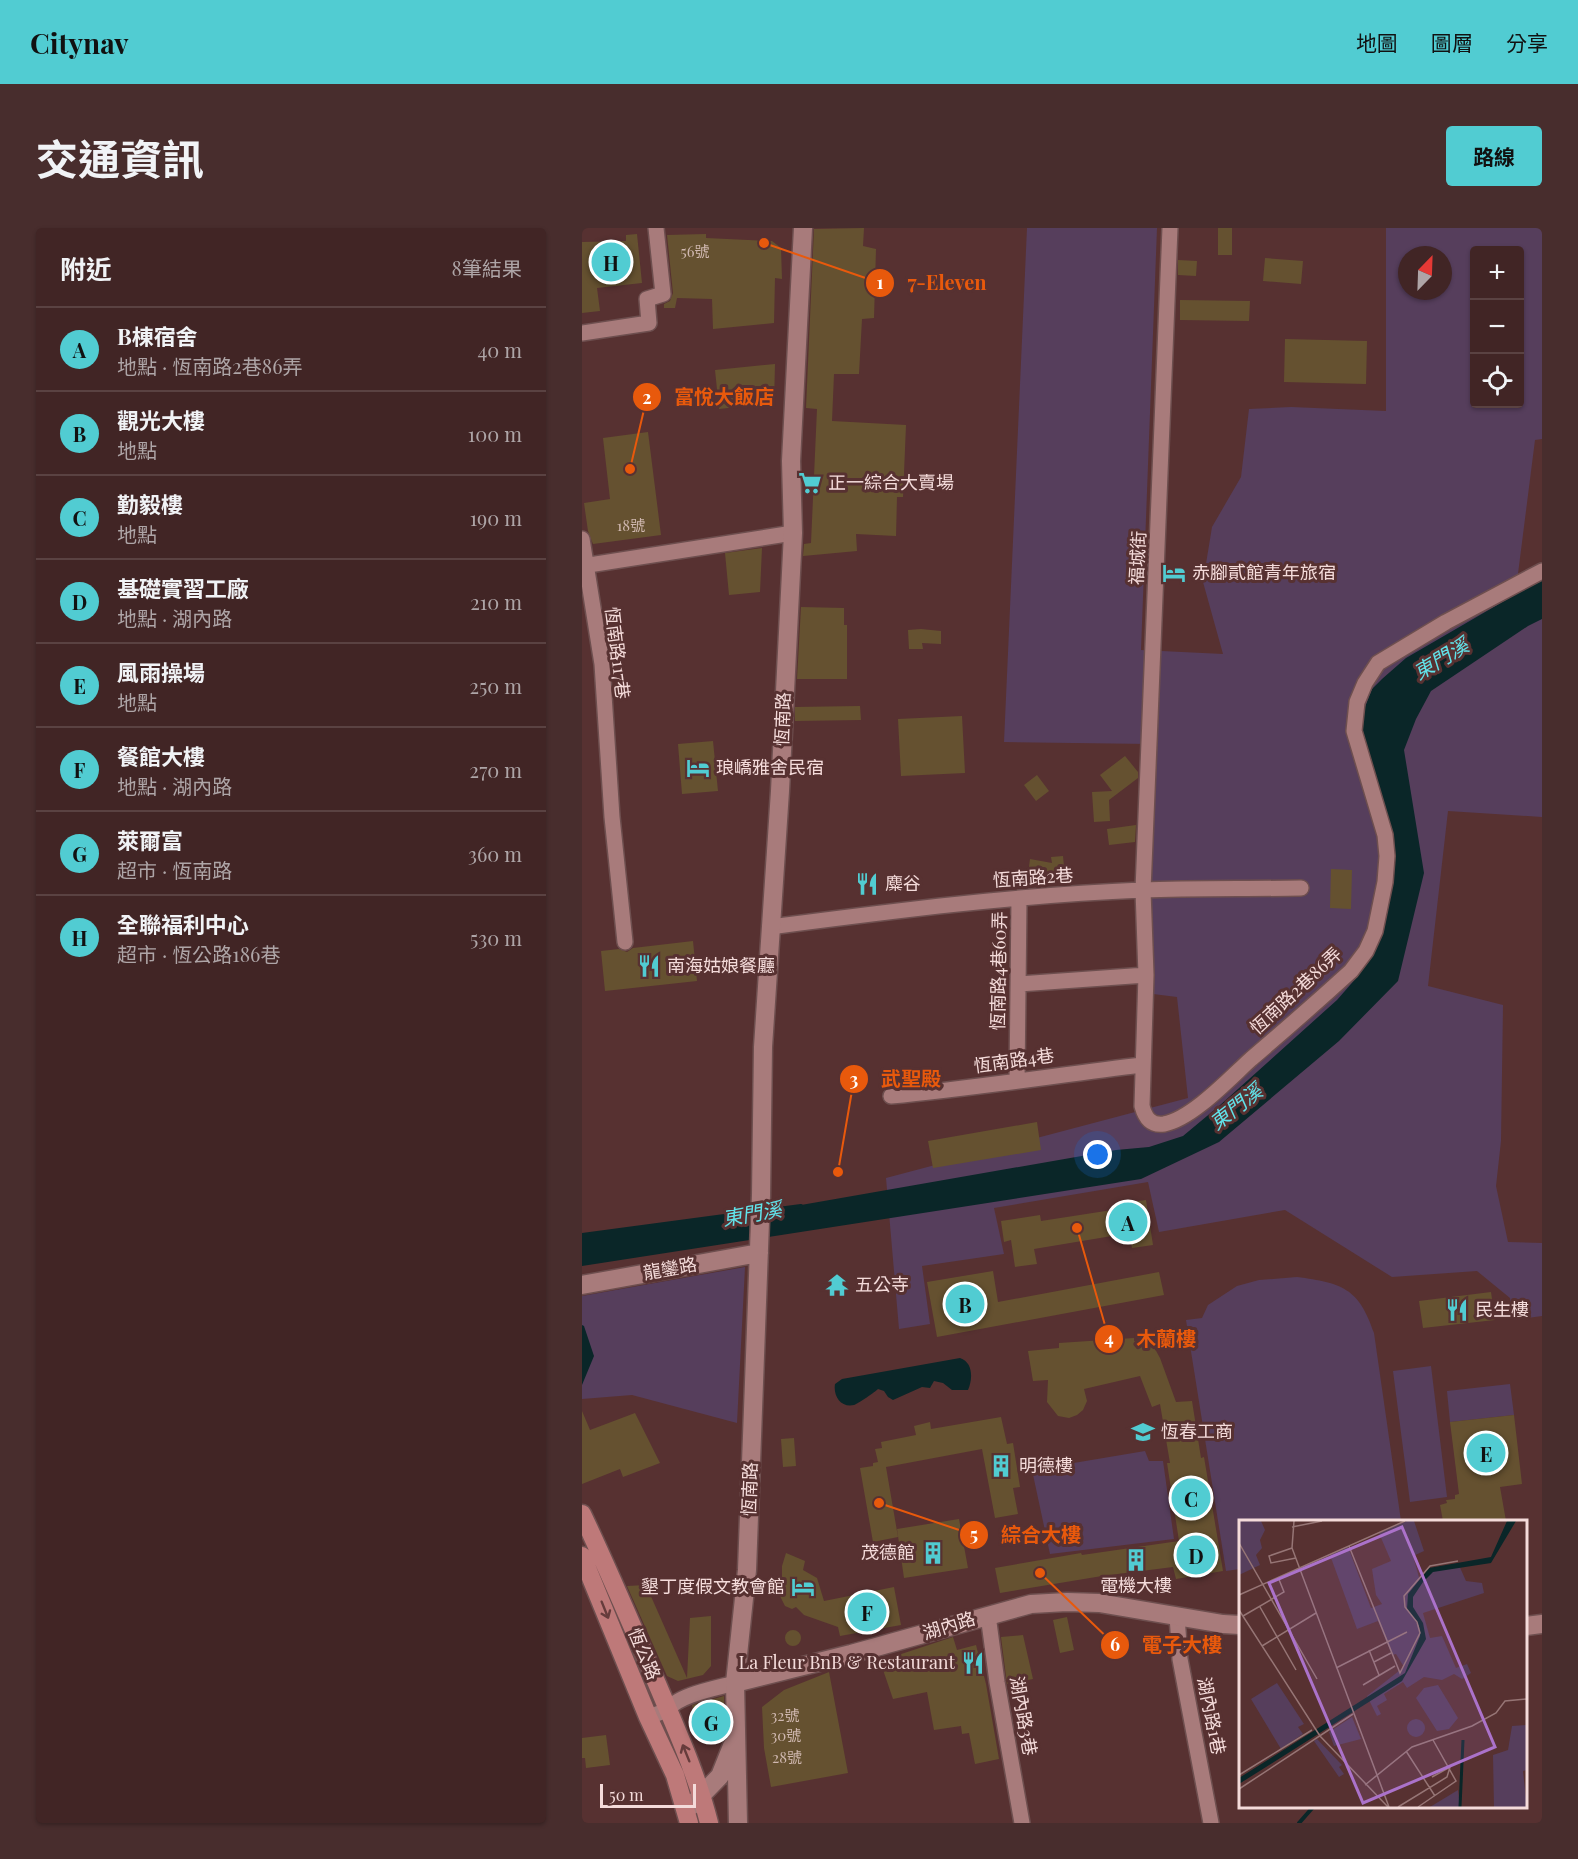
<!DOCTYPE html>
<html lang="zh-TW">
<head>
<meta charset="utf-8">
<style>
  body { margin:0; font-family:"Playfair Display","Noto Sans TC",serif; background:#482d2d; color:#f1f3f6 }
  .controls { position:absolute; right:18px; top:18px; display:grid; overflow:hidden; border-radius:6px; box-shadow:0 2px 4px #0004 }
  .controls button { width:54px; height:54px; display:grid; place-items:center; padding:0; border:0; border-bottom:2px solid #5a4242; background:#412525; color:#f1f3f6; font:30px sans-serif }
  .compass { position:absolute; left:816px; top:18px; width:54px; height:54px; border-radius:50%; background:#412525; box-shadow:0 2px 4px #0004; rotate:23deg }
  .scale { position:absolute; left:18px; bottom:15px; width:96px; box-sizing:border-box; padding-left:6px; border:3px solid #f4dbda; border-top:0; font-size:16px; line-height:21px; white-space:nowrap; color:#f4dbda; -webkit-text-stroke:4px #573131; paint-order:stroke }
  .you { position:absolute; left:516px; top:927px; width:21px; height:21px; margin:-15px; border:4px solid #fff; border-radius:50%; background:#1a73e8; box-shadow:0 0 0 9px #1a73e833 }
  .badge { display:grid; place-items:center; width:39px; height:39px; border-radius:50%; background:#51ccd2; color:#111; font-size:20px; font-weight:700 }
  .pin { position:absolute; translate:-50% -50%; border:3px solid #fff; box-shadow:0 2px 6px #0006 }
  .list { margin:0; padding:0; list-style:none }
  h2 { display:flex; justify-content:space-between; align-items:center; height:78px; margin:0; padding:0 24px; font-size:26px }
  h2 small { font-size:20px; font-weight:400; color:#aea5a7 }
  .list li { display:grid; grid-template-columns:39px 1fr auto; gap:18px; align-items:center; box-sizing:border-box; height:84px; padding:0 24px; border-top:2px solid #5a4242 }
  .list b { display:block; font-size:22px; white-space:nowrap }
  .list p { margin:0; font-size:20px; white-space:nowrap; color:#aea5a7 }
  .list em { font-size:20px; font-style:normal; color:#aea5a7 }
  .icon { flex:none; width:33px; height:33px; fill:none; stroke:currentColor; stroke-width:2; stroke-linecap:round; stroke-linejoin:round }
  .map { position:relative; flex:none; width:960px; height:1595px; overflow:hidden; border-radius:6px }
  header { display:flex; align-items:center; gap:36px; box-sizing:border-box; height:84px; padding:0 30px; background:#51ccd2; color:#111 }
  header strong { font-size:28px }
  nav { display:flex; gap:33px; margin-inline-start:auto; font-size:21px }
  .intro { display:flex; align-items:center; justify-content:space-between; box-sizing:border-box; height:144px; padding:0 36px }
  h1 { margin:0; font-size:42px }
  .button { padding:15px 27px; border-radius:6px; background:#51ccd2; color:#111; font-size:21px; font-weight:700 }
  main { display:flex; gap:36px; padding:0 36px }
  aside { flex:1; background:#412525; border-radius:6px; box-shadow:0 2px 4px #0004 }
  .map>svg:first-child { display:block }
</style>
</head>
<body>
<header>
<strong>Citynav</strong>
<nav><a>地圖</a><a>圖層</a><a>分享</a></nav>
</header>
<div class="intro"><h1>交通資訊</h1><a class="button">路線</a></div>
<main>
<aside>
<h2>附近<small>8筆結果</small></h2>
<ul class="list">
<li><span class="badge">A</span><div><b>B棟宿舍</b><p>地點 · 恆南路2巷86弄</p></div><em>40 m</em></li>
<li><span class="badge">B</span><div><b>觀光大樓</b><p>地點</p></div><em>100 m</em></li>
<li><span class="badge">C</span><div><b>勤毅樓</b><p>地點</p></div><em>190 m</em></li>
<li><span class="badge">D</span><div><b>基礎實習工廠</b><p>地點 · 湖內路</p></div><em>210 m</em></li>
<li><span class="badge">E</span><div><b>風雨操場</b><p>地點</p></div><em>250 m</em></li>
<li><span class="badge">F</span><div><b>餐館大樓</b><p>地點 · 湖內路</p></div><em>270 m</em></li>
<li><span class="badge">G</span><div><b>萊爾富</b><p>超市 · 恆南路</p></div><em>360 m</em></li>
<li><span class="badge">H</span><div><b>全聯福利中心</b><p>超市 · 恆公路186巷</p></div><em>530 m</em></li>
</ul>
</aside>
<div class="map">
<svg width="960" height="1595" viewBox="0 0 960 1595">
  <rect width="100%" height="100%" fill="#573131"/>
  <!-- green -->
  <path fill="#563e5c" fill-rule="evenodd" d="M445 0H575L559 422 641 426 621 354 630 299 659 249 667 181 709 179 804 183V0H960V211L953 212 931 385 960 369V589L866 583 846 758 921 777 919 913 914 958 926 1014 960 1015V1088L932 1092 928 1070 895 1043 810 1049 703 982 577 1004 566 954 412 980 422 1026 340 1038 348 1096 317 1101 304 950 606 870 595 769 563 765 569 516 422 514ZM892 22H938V176H892ZM825 27H861V63H825Z
    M163 1039 155 1195 50 1167 0 1171V1068Z
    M715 1049C760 1055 777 1060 792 1105L819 1293 658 1294V1341L644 1343 604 1092 620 1090 626 1077 655 1058 677 1052Z
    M849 1138 865 1269 828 1274 811 1143Z
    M928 1156 932 1187 868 1194 865 1163Z
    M563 1223 567 1233H581L592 1311 468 1326 450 1242Z"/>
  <!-- water -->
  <path fill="#0a2628" d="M960 351V391L946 398 849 463 834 491 822 522 842 645 816 753 757 813 637 914 559 951 0 1038V1005L157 984 202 980 534 922 567 919 601 908 637 878 755 772 776 748 790 720 810 659 778 499 783 479 790 461 800 451 824 430Z
    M0 1097 2 1098 12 1128 0 1157Z
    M378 1130C391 1134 391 1151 386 1162H370L361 1155 352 1153 348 1160 340 1159 311 1172 306 1169 302 1163 296 1161C294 1163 276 1176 272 1177 259 1180 251 1168 253 1156L260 1151Z"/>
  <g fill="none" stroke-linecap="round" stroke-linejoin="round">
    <!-- stream -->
    <path stroke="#0a2628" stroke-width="4" d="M196 981 219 978
      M717 1595 732 1578"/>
  </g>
  <!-- building -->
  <path fill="#655130" d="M282 0 281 18 294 21 292 90 280 91 277 146H252L250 193 324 197 321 269H315L314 308 274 306 275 323 221 328 222 316 229 315 235 181 224 180 232 1Z
    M636 0H650V27H636Z
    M55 6 60 55 15 60 18 83 0 85V14L44 13V7Z
    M124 6V10L190 13 199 20 200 51 193 50 192 95 131 101 130 71 95 70 93 80H82V76L88 73 91 65 85 7Z
    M683 30 721 33 719 56 681 53Z
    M596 32 615 33 614 48 596 47Z
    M598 72 668 73 667 93 598 92Z
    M703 111 785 113 784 156 702 154Z
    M193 136 192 175 137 181 133 142Z
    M66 204 79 307 11 316 6 303 2 275 28 271 21 210Z
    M180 320 178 364 147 367 143 325Z
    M219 379 262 380V397H265V451H215Z
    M339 401 359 403V416L340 415 341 421H327L326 402Z
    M278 478 279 492 213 493V479Z
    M380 488 383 545 319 548 316 491Z
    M131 513 136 563 100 566 96 516Z
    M543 528 556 544V550L527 572 528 593 512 594 510 564 530 563 518 547Z
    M455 547 467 563 454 573 442 557Z
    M554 597 553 614 527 617 525 601Z
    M481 628 483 649 472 650 446 646 448 631 470 635 469 629Z
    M749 641 770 642 769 681 748 680Z
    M111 713 115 753 23 763 19 723 37 721 45 724 51 720Z
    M455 894 459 922 351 940 346 913Z
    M564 972 571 1017 550 1020 547 1005 518 1010 452 1021 455 1036 433 1039 429 1012 422 1014 419 993 458 987 459 993 543 980 542 975Z
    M411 1043 416 1074 577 1044 582 1067 355 1109 345 1054Z
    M909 1064 913 1092 841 1100 837 1073Z
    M552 1110V1113L568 1112 578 1130 594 1174 610 1173 619 1230 622 1229 641 1343 594 1351 591 1339 520 1348 418 1365 413 1340 499 1325 500 1327 597 1313 585 1235H588L578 1176 570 1179 558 1148 502 1161 505 1173 501 1182 495 1187 487 1190 476 1188 465 1174 466 1152 451 1153 446 1123 477 1120V1115Z
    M0 1183 8 1202 53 1185 78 1235 41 1249 38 1241 0 1256Z
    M932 1187 940 1256 918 1259 924 1293H861L858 1277 865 1275 864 1272 873 1271V1267L877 1266 868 1194Z
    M419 1189 425 1216 431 1215 438 1259 431 1260 436 1286 413 1290 400 1221 304 1239 316 1309 291 1314 278 1240 291 1238V1235L296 1234 293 1221 300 1220 299 1214 334 1207 332 1198 348 1194 349 1201Z
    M212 1210 214 1238 201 1239 199 1211Z
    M377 1291 386 1340 322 1350 315 1301Z
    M204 1325 223 1333 221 1342 235 1350 242 1373 312 1359 319 1397 258 1408 256 1399 222 1387 214 1379 210 1381 203 1378 196 1364 204 1361 200 1350V1338Z
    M64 1357 105 1450 108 1390 129 1388V1438L121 1447 96 1453 85 1448 45 1358Z
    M485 1389 492 1422 478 1425 471 1392Z
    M203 1410a8 8 0 1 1 16 0a8 8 0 1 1-16 0Z
    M441 1407 451 1451 425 1456 419 1409Z
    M371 1409 375 1422 394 1417 404 1456 417 1531 393 1536 387 1505 380 1506 379 1498 352 1502 345 1464 311 1471 298 1433Z
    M247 1444 266 1545 189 1559 182 1520 180 1479 202 1462Z
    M142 1468 143 1506 117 1511 110 1477Z
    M24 1507 28 1537 4 1540 3 1530H0V1510Z"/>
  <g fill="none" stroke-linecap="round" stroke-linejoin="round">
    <!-- minor casing -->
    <g stroke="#6e4f4f" stroke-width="18">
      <path id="minor" d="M588 0 561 662 564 747 560 878C563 889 568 898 582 896 610 891 648 850 669 831 703 802 736 773 769 743L784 723 793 703 803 654 805 628 803 607 772 503 775 474 783 455 796 435 864 394 960 343
        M0 105 67 95 65 71 81 66 74 0
        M0 311 20 436 30 589 43 714
        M0 338 211 305
        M188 699C311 683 435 667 560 662 613 660 666 661 719 660
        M437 756 564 747
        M435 852 437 671
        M309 868C393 860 477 847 560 837
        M406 1387 415 1454 440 1595
        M595 1388 598 1431 629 1595
        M66 1489 86 1482C95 1467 135 1460 153 1455"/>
    </g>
    <!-- tertiary casing -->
    <g stroke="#6e4f4f" stroke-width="21">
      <path id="tertiary" d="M0 1057 177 1025
        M944 1398 960 1396
        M153 1455 269 1426 449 1376 485 1374 517 1375 641 1396 658 1397
        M109 1578 138 1548 150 1518
        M156 1595 153 1455 165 1342 179 967 181 819 198 563 211 305 209 233 221 0"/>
    </g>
    <!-- primary casing -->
    <g stroke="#6e4f4f" stroke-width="21">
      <path id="primary" d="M0 1286C27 1343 51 1400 76 1458 95 1503 115 1547 127 1595
        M0 1328 66 1489 93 1547 107 1595"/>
    </g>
    <!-- minor -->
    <use href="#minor" stroke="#a87b7b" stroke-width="15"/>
    <!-- tertiary -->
    <use href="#tertiary" stroke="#a87b7b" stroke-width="18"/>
    <!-- primary -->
    <use href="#primary" stroke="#be7979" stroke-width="18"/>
  </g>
  <!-- one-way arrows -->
  <defs><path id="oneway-shaft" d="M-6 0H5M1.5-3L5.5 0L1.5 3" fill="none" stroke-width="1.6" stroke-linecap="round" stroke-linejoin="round" transform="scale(1.5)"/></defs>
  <g stroke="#663c3c">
    <use href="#oneway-shaft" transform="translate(23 1382) rotate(68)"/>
    <use href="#oneway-shaft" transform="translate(104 1525) rotate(-112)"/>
  </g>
  <!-- icons -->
  <defs>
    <g id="supermarket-bare" transform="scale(1.8)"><path d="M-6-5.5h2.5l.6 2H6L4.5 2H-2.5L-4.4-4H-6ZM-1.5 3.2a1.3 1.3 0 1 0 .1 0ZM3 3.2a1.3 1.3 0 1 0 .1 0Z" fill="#51ccd2" stroke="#573131" stroke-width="2.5" paint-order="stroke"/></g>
    <g id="hotel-bare" transform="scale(1.8)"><path d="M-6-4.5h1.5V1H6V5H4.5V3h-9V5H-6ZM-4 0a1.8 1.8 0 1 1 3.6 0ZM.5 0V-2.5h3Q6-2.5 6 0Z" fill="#51ccd2" stroke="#573131" stroke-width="2.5" paint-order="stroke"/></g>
    <g id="restaurant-bare" transform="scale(1.8)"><path d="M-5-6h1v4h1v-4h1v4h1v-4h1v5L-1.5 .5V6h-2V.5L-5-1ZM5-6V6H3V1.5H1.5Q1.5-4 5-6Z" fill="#51ccd2" stroke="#573131" stroke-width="2.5" paint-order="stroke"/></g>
    <g id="temple-bare" transform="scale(1.8)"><path d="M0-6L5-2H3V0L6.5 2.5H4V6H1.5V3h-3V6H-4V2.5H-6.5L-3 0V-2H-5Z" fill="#51ccd2" stroke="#573131" stroke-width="2.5" paint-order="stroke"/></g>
    <g id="school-bare" transform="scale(1.8)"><path d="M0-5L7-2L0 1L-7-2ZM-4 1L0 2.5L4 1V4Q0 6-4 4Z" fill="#51ccd2" stroke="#573131" stroke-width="2.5" paint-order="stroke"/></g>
    <g id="building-bare" transform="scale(1.8)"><path d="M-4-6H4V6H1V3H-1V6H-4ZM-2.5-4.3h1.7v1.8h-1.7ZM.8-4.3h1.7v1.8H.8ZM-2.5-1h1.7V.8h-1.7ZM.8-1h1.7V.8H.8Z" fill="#51ccd2" stroke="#573131" stroke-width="2.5" paint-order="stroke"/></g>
  </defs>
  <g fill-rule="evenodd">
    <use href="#supermarket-bare" x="228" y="255"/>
    <use href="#hotel-bare" x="592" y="345"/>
    <use href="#hotel-bare" x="116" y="540"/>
    <use href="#restaurant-bare" x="285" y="656"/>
    <use href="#restaurant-bare" x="67" y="738"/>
    <use href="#temple-bare" x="255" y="1057"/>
    <use href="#restaurant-bare" x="875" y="1082"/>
    <use href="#school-bare" x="561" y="1204"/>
    <use href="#building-bare" x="419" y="1238"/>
    <use href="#building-bare" x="351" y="1325"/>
    <use href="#building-bare" x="554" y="1332"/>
    <use href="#hotel-bare" x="221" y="1359"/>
    <use href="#restaurant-bare" x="391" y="1435"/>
  </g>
  <g text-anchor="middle" stroke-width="6" stroke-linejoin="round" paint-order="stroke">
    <!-- number labels -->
    <g font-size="15" fill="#d0b8b0">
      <text x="113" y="29">56號</text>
      <text x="49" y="303">18號</text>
      <text x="203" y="1493">32號</text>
      <text x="204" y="1513">30號</text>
      <text x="205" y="1535">28號</text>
    </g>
    <!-- poi labels -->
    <g font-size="18" fill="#f4dbda" stroke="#573131" text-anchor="start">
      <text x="246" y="261">正一綜合大賣場</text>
      <text x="610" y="351">赤腳貳館青年旅宿</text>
      <text x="134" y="546">琅嶠雅舍民宿</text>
      <text x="303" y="662">麋谷</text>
      <text x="85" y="744">南海姑娘餐廳</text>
      <text x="273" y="1063">五公寺</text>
      <text x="893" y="1088">民生樓</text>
      <text x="579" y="1210">恆春工商</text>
      <text x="437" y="1244">明德樓</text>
      <text x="333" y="1331" text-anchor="end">茂德館</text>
      <text x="554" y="1364" text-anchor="middle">電機大樓</text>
      <text x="203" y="1365" text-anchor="end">墾丁度假文教會館</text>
      <text x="373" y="1441" text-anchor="end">La Fleur BnB &amp; Restaurant</text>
    </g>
    <!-- street labels -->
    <g font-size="18" fill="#f4dbda" stroke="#573131">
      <text transform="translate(556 330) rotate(-87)" y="6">福城街</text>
      <text transform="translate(35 425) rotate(83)" y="6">恆南路117巷</text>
      <text transform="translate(201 491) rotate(-88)" y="6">恆南路</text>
      <text transform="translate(451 650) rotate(-4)" y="6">恆南路2巷</text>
      <text transform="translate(417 743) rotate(-89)" y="6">恆南路4巷60弄</text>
      <text transform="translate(714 763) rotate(-43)" y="6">恆南路2巷86弄</text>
      <text transform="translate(432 833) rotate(-8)" y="6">恆南路4巷</text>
      <text transform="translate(88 1041) rotate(-10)" y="6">龍鑾路</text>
      <text transform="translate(168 1261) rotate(-88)" y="6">恆南路</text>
      <text transform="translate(367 1398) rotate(-17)" y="6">湖內路</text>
      <text transform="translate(62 1426) rotate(67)" y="6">恆公路</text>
      <text transform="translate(441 1488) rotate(80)" y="6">湖內路3巷</text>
      <text transform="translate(629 1488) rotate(79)" y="6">湖內路1巷</text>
    </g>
    <!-- water labels -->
    <g font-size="20" font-style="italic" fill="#61e3ea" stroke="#573131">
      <text transform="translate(859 431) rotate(-31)" y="7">東門溪</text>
      <text transform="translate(654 879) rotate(-38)" y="7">東門溪</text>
      <text transform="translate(170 986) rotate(-10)" y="7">東門溪</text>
    </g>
  </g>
  <!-- overview -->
  <g transform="translate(657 1292)">
    <rect width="288" height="288" fill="#573131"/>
    <path d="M0 1H22L26 10 21 20 23 28 17 35 21 45 0 55ZM168 1H175L185 31 174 36 181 61 187 53 219 43 227 61 243 63 245 73 184 93 191 118 203 116 217 148 228 144 232 153 223 159 215 154 203 160 185 157 168 168 164 162 145 174 148 180 138 186 142 194 138 196 128 176 165 147 157 134 153 135 139 101 118 109 91 35 109 27 132 88 143 84 137 75 133 49 152 41 140 13ZM38 163 65 204 59 207 64 214 42 229 12 179ZM199 165 219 198 210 209 198 211 177 178 185 168ZM113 197 122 219 95 226 90 212ZM168 208a9 9 0 1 1 18 0a9 9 0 1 1-18 0ZM288 205V250L284 251 288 287H255L254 235 269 230 273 206ZM78 219 103 245 100 247 105 254 100 257 75 221ZM219 270 221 287H191Z" fill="#563e5c"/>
    <path d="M268 1H277L252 43 194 52 184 62 174 77V87L184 103 187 119 163 161 0 264V258L166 153 181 116 180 106 168 89 169 74 190 48 252 37Z" fill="#0a2628"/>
    <path fill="none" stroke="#0a2628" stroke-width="3" d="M221 287 224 220"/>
    <path fill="none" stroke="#967575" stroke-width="1.5" d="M55 1 53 28 150 287M53 7 83 1M0 23 78 159M110 26 161 153 181 113 178 102 166 87 165 76 191 46 219 41M53 28 30 36 32 43 57 38M0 75 166 1M21 87 57 150M0 90 81 216 149 287M4 96 45 72 39 57M23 126 77 93M130 130 140 155M135 142 152 133M97 148 168 112M124 165 156 146M167 231 196 276M0 255 73 210M126 265 173 227 233 206 257 193 266 181 288 179M0 269 114 194M159 287 208 257 211 247 193 257M179 287 217 261 194 220"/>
    <path fill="#ab72ca" fill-opacity="0.15" stroke="#ab72ca" stroke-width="3" d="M163 7 256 227 124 283 30 63Z"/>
    <rect width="288" height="288" fill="none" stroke="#f4dbda" stroke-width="3"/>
  </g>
  <!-- callouts -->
  <path fill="none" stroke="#e8590c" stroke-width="2" d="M182 15L298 55M48 241L65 169M256 944L272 851M495 1000L527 1111M297 1275L392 1307M458 1345L533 1417"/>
  <g fill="#e8590c" stroke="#573131" stroke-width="2">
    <circle cx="182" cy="15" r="6"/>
    <circle cx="48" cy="241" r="6"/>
    <circle cx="256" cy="944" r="6"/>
    <circle cx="495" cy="1000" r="6"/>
    <circle cx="297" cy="1275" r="6"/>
    <circle cx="458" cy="1345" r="6"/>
    <circle cx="298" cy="55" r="15"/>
    <circle cx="65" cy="169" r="15"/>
    <circle cx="272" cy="851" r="15"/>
    <circle cx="527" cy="1111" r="15"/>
    <circle cx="392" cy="1307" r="15"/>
    <circle cx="533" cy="1417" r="15"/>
  </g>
  <g font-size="18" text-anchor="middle" font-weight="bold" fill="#fff">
    <text x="298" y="61">1</text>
    <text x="65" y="176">2</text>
    <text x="272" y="858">3</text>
    <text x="527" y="1117">4</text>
    <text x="392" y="1313">5</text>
    <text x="533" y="1423">6</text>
  </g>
  <g font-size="20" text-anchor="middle" font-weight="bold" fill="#e8590c" stroke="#573131" stroke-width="6" stroke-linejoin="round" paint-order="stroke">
    <text x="365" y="62">7-Eleven</text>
    <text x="142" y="176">富悅大飯店</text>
    <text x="329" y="858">武聖殿</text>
    <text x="584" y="1118">木蘭樓</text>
    <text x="459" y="1314">綜合大樓</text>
    <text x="600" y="1424">電子大樓</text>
  </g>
</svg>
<div class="controls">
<button>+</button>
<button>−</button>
<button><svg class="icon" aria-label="locate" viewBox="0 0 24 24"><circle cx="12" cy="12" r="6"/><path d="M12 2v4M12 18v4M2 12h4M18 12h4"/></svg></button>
</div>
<svg class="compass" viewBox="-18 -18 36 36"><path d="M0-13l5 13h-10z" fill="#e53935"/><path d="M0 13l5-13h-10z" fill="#aea5a7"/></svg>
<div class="scale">50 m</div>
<div class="you"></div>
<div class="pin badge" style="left:546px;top:994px">A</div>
<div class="pin badge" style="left:383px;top:1076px">B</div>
<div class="pin badge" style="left:609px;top:1270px">C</div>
<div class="pin badge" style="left:614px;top:1327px">D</div>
<div class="pin badge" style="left:904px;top:1225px">E</div>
<div class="pin badge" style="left:285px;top:1384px">F</div>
<div class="pin badge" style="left:129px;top:1494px">G</div>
<div class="pin badge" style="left:29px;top:34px">H</div>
</div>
</main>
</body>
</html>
